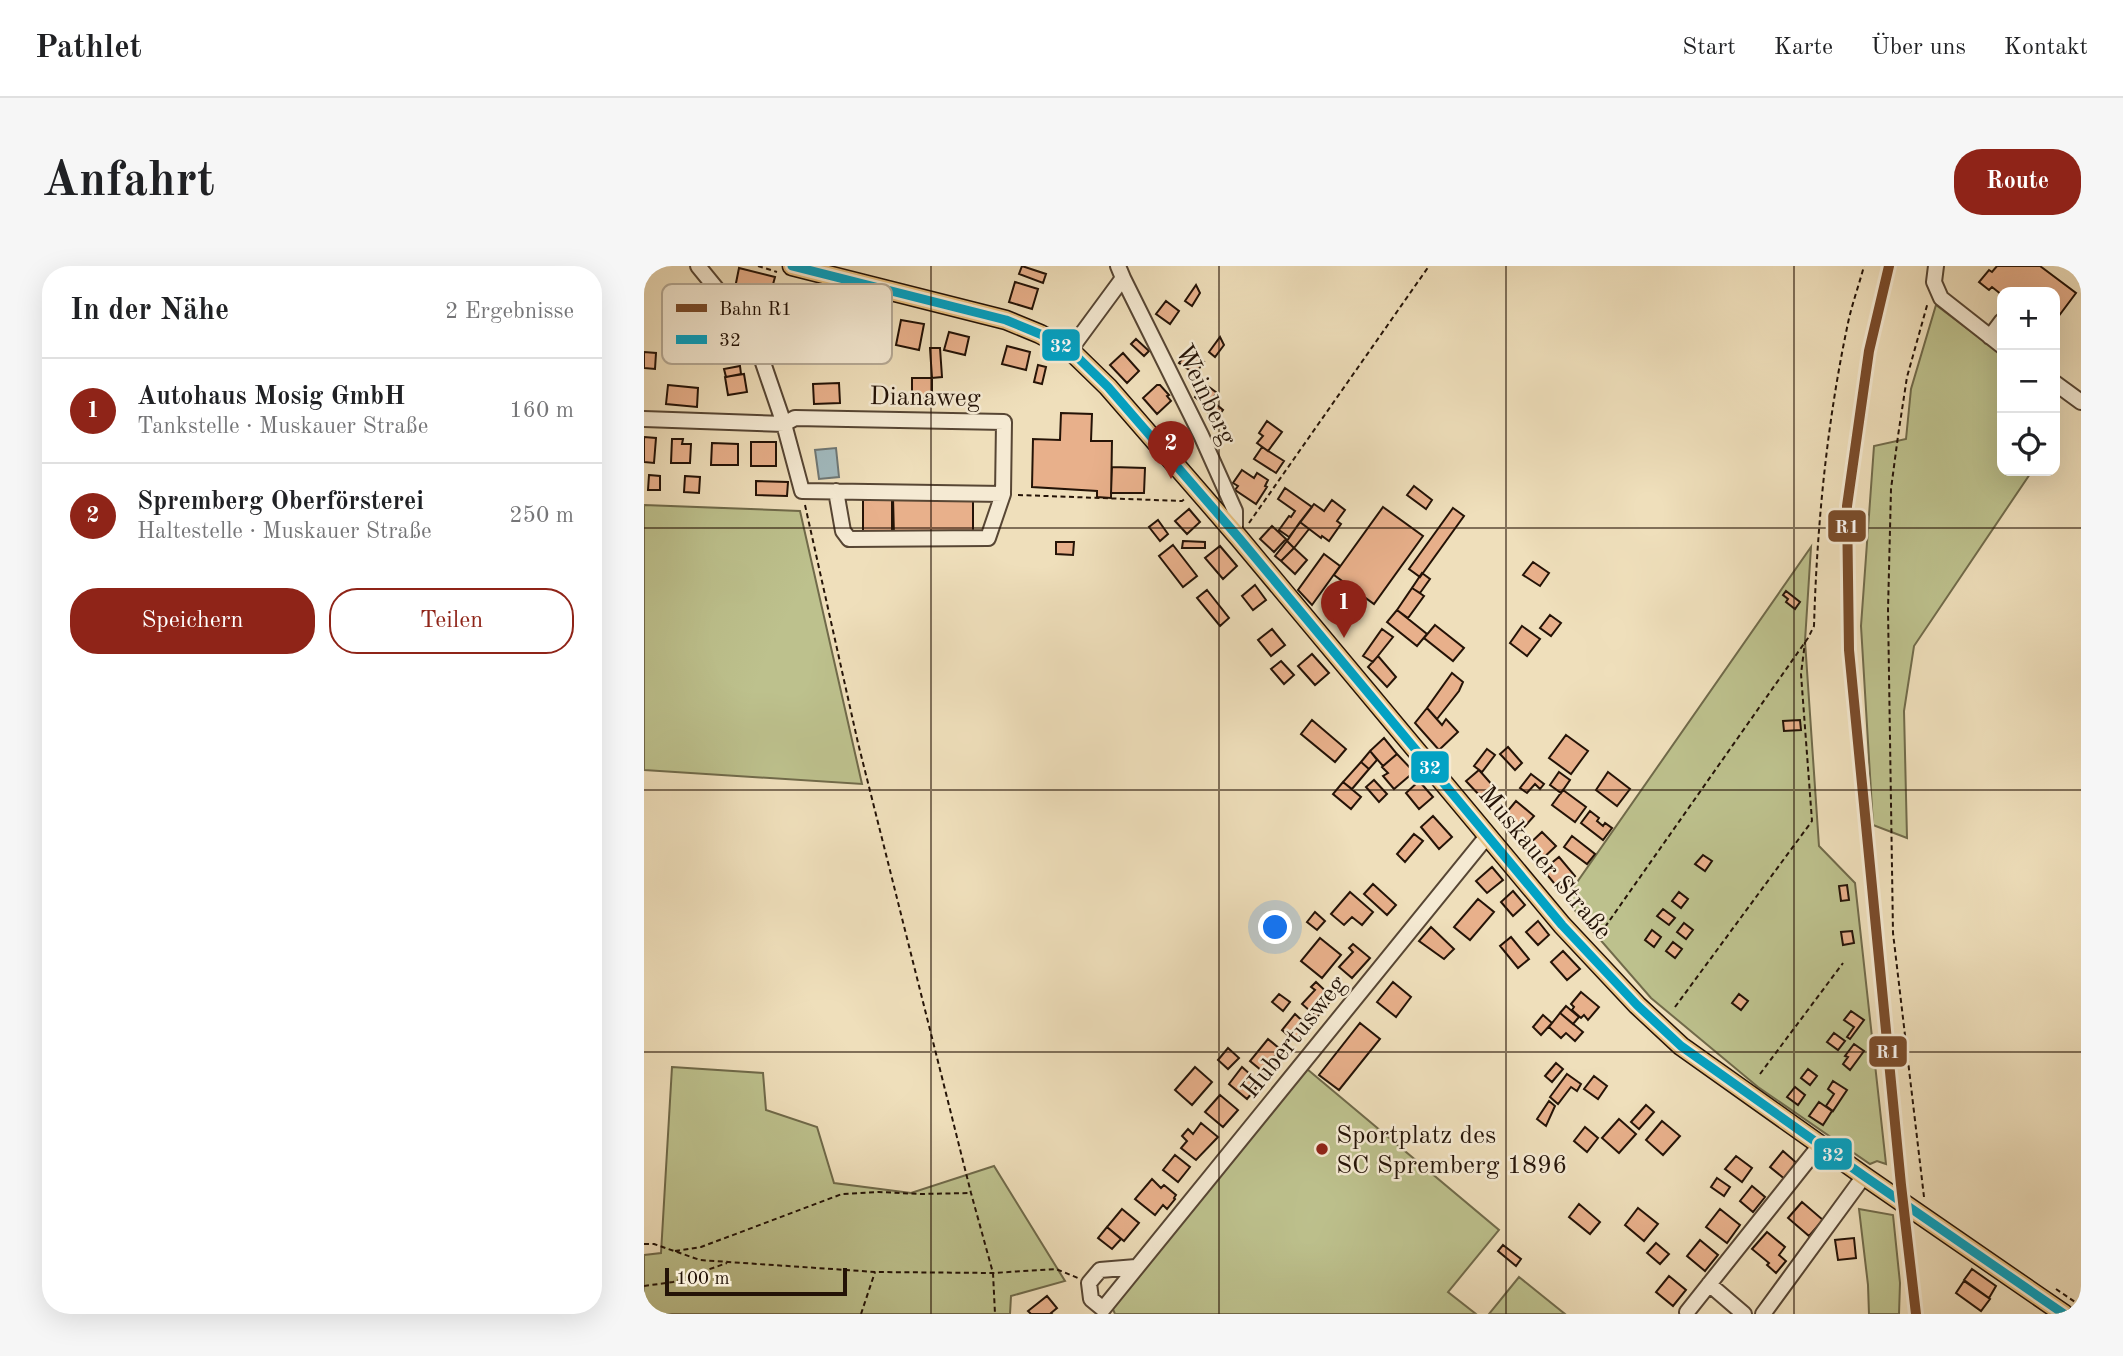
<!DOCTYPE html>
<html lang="de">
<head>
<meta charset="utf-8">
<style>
  body { margin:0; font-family:"Old Standard TT",serif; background:#f6f6f6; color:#202124 }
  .controls { position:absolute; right:21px; top:21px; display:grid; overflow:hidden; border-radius:14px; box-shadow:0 7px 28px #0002 }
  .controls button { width:63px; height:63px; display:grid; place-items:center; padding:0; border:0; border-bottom:2px solid #e0e0e0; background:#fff; color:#202124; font:35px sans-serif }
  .scale { position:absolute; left:21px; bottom:18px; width:182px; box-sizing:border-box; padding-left:7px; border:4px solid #241307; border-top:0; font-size:19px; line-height:24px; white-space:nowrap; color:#241307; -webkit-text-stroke:5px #f5ead3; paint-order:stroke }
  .you { position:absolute; left:632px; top:662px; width:24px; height:24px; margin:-18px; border:5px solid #fff; border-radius:50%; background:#1a73e8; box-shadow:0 0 0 10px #1a73e833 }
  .badge { display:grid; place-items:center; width:46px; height:46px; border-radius:50%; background:#8f2418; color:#fff; font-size:23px; font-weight:700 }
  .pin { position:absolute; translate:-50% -58px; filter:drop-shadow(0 2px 4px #0008) }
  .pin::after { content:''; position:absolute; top:37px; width:24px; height:21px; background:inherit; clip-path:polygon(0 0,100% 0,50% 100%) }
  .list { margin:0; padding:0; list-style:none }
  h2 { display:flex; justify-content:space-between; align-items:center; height:91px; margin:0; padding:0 28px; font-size:30px }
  h2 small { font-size:23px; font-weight:400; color:#757577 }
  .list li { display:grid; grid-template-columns:46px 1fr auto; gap:21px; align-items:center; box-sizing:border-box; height:105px; padding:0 28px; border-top:2px solid #e0e0e0 }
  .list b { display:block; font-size:26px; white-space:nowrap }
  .list p { margin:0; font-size:23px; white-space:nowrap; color:#757577 }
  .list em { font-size:23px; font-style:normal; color:#757577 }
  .actions { display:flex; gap:14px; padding:21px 28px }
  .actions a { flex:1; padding:16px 0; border:2px solid #8f2418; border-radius:28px; text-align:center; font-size:24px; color:#8f2418 }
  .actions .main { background:#8f2418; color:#fff }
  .icon { flex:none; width:38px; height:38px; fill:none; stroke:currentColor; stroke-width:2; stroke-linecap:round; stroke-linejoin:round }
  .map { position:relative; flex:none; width:1437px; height:1048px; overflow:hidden; border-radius:28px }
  header { display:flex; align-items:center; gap:42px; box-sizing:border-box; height:98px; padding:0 35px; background:#fff; border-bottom:2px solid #e0e0e0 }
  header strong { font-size:33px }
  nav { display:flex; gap:38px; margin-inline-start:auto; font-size:24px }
  .intro { display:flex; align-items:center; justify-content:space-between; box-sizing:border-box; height:168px; padding:0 42px }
  h1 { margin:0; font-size:49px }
  .button { padding:18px 32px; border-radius:28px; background:#8f2418; color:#fff; font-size:24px; font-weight:700 }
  main { display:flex; gap:42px; padding:0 42px }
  aside { flex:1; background:#fff; border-radius:28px; box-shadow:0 7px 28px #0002 }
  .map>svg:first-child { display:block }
</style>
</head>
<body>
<header>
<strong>Pathlet</strong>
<nav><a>Start</a><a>Karte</a><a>Über uns</a><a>Kontakt</a></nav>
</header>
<div class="intro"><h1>Anfahrt</h1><a class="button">Route</a></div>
<main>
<aside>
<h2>In der Nähe<small>2 Ergebnisse</small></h2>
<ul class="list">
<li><span class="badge">1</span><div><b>Autohaus Mosig GmbH</b><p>Tankstelle · Muskauer Straße</p></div><em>160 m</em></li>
<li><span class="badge">2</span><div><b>Spremberg Oberförsterei</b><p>Haltestelle · Muskauer Straße</p></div><em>250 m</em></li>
</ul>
<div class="actions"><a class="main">Speichern</a><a>Teilen</a></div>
</aside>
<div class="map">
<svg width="1437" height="1048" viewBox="0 0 1437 1048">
  <rect width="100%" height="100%" fill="#efdfbb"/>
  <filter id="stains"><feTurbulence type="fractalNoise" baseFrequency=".00286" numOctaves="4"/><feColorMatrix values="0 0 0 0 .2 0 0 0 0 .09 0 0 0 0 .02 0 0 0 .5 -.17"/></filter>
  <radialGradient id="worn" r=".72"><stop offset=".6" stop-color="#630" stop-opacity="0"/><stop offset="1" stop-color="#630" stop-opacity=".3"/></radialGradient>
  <!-- green -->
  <path fill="#bdc18d" stroke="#706a4a" stroke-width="2" d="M1292 39 1358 89V205H1388L1270 380 1260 445 1263 572 1229 559 1217 360 1230 180 1262 173 1267 123Z
    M0 239 156 245 218 518 0 504Z
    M1167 281 1161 375 1175 580 1211 617 1242 898 1233 895 1226 898 1114 821 1007 732 932 646 922 632Z
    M28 801 119 807 122 844 173 861 190 917 267 927 350 900 421 1015 367 1030 366 1048H0V989L17 987Z
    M663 803 855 964 804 1026 832 1048H471L468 1041Z
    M1215 943 1249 949 1256 1017 1255 1048H1225L1224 1019Z
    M875 1011 921 1048H845Z"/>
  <!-- water -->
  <path fill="#a1b9bd" stroke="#6f7774" stroke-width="2" d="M192 182 195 211 175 213 171 184Z"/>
  <!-- building -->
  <path fill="#e8b08b" stroke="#241307" stroke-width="2" d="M378 0 402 8 399 17 375 8Z
    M1353 0H1396L1432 27 1411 55V26H1358V29L1348 21 1345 24 1335 16 1345 4 1348 6Z
    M95 2 131 11 121 48 113 50 90 27Z
    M371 16 394 23 388 43 365 36Z
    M552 19 556 27 548 40 541 35Z
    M522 35 535 45 526 58 512 48Z
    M257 54 280 58 275 84 252 79Z
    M305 66 325 71 321 89 300 84Z
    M576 71 580 79 571 91 565 86Z
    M492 73 505 85 500 90 487 78Z
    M363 80 386 86 382 104 358 98Z
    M286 82H296L298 111 288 112Z
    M545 84 560 96 551 108 535 97Z
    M0 86 12 87 11 103 0 102Z
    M479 87 495 105 483 117 466 99Z
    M394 99 402 101 398 118 390 116Z
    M96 100 97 108 82 111 80 103Z
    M100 108 103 126 84 129 81 111Z
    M268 112H288V132H268Z
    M195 117 196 137 170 138 169 118Z
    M561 118 573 127 562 140 551 131Z
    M24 119 54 122 53 141 22 138Z
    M513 119H516L525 129 523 130 527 135 513 148 499 132Z
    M567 134 579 144 572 153 563 146 562 140Z
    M417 147 448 148 447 175H468L467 232 453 231V225L388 221 389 173 416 174Z
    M623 155 638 166 624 185 613 177 619 170 615 167Z
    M0 171 12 172 10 197 0 196Z
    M28 173H39L38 178H47L46 197H27Z
    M107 176H132V200H107Z
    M68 177 94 178V199H67Z
    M618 181 640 195 632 207 610 193Z
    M468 201 501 202 500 227H467Z
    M598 204 610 212 613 207 624 214 621 220 623 221 612 238 591 224 594 220 589 217Z
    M5 209 16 210V224H4Z
    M41 210 56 211 55 227 40 226Z
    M112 215 144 216 143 230 112 229Z
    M770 220 788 234 782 243 763 229Z
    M641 222 668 241 645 271 635 264 645 250 647 251 651 245 634 233Z
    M329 230V270L250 271 249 231Z
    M219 234H248V266H219Z
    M688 234 701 244 693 255 697 258 685 275 678 270 677 272 656 256 670 238 680 245Z
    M739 241 779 270 730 338 690 309Z
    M809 242 820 250 776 311 765 303Z
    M545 243 556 256 543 268 531 255Z
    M514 254 524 268 516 275 505 261Z
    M656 256 665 263 650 282 643 275Z
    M628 260 642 273 630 286 616 273Z
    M539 275 561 276V282H538Z
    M643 275 650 282 637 295 631 290Z
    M412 276H430L429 289 412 288Z
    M529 279 553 310 539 321 515 290Z
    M576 280 593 300 579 313 561 292Z
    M650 282 663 294 651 308 637 295Z
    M680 288 696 300 668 339 654 324Z
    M889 296 905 307 896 320 879 309Z
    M778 307 786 313 776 327 768 322Z
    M611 319 622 334 609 344 598 330Z
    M768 322 780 330 764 352 753 344Z
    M563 324 585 352 576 360 553 332Z
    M1142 325 1156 336 1151 343 1142 336 1144 333 1139 329Z
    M753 344 783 368 773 380 743 356Z
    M906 349 917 357 907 370 896 362Z
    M791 359 820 382 809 395 780 372Z
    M878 360 896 373 883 390 866 377Z
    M628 363 641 379 627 390 614 374Z
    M738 363 749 371 729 396 719 390Z
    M668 388 685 407 671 419 654 400Z
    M734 390 752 411 743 421 724 401Z
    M637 395 650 409 640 418 627 403Z
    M808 407 819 416 815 425 793 453 783 442Z
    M783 442 798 459 802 453 814 466 795 484 771 457Z
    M668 454 702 483 691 496 657 468Z
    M1156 454 1157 464 1140 465 1139 455Z
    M922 469 944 485 927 508 905 492Z
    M740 472 753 488 739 500 726 485Z
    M864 481 878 497 871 504 856 488Z
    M843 483 851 489 838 506 830 500Z
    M726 485 733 494 725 503 717 496Z
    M753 488 770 506 750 523 739 510 744 507 738 501Z
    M717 496 725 503 708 523 699 516Z
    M835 504 850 521 838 532 822 515Z
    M915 506 926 514 917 527 906 519Z
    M964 506 986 523 973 540 952 524Z
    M887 508 900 518 896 523 891 518 883 527 876 522Z
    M730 514 743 528 735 536 722 521Z
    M775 515 789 531 775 543 762 527Z
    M699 516 717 531 707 543 689 528Z
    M919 524 942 541 931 556 908 539Z
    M872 535 890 550 875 567 857 553Z
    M946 545 955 552 953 555 959 560 961 557 968 562 959 574 937 557Z
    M789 550 808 571 795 583 777 561Z
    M898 566 912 580 896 595 882 581Z
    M770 568 779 575 761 596 753 588Z
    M928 570 951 588 943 598 920 581Z
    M1059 589 1068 595 1061 605 1051 598Z
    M915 591 931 610 915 623 899 604Z
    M848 601 859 614 843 627 832 615Z
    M729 618 752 639 743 649 720 628Z
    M1203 619 1205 634 1197 635 1195 620Z
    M869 625 881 639 869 650 857 636Z
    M706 626 729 646 718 659 708 651 700 659 687 648Z
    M1035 626 1044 633 1037 642 1028 635Z
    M834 633 850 646 826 674 810 661Z
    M1019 643 1031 652 1025 659 1013 650Z
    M671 646 681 655 673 664 663 656Z
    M894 655 905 669 894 679 882 666Z
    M1040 657 1049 664 1042 673 1033 666Z
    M787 661 810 683 800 693 775 675Z
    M1008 664 1017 671 1010 681 1001 674Z
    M1208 665 1210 677 1199 679 1197 666Z
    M867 671 885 693 874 702 856 680Z
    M676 672 697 689 678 712 657 695Z
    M1029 676 1038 683 1031 692 1022 685Z
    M709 678 726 692 708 712 695 701 709 686 705 682Z
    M919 685 936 703 923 714 907 696Z
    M672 716 689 732 673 751 658 738 671 724 667 721Z
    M749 716 767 731 752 751 733 736Z
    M937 726 955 741 944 754 940 749 937 752 928 744 930 741 927 738Z
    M635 728 646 736 639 745 628 736Z
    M1095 728 1104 735 1097 744 1088 737Z
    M922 740 935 751 929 758 916 747Z
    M1207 745 1220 754 1206 773 1203 771 1210 761 1200 754Z
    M916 747 939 766 931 775 922 767 917 772 905 761Z
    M651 748 665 761 652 776 638 764Z
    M899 749 908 757 897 769 889 761Z
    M716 757 736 773 695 824 675 809Z
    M1190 767 1201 775 1194 784 1183 776Z
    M624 773 636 783 630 791 635 795 623 809 606 795Z
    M1210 778 1220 785 1206 804 1199 798 1204 791 1201 790Z
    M584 782 595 792 584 803 574 794Z
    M912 797 919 803 908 816 901 810Z
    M551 801 568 816 548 839 531 824Z
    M598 801 616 817 603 833 585 818Z
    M1164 803 1173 810 1166 819 1157 812Z
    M923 808 937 818 933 825 927 821 914 838 906 831Z
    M950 810 963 820 954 833 940 823Z
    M1189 815 1203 824 1189 845 1182 840 1190 828 1184 823Z
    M1151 821 1161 829 1154 839 1143 831Z
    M576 829 594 844 579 861 561 846Z
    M905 835 911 840 902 860 893 853Z
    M1175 836 1188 845 1179 859 1165 850Z
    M1002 839 1010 846 995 863 987 856Z
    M975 853 992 868 975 887 958 872Z
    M1018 855 1036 870 1019 889 1002 874Z
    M557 857 574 871 552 894 537 882 543 875 538 870 544 863 549 868Z
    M941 861 954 872 943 886 930 875Z
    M1139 885 1155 899 1142 914 1126 901Z
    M531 889 546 901 534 916 519 904Z
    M1092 890 1108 902 1098 916 1081 903Z
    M1073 912 1086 921 1080 930 1067 921Z
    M508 913 517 922 520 919 532 929 530 932 531 933 523 943 519 939 511 949 491 933Z
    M1108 920 1121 931 1109 946 1096 935Z
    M1158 936 1179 954 1165 970 1144 952Z
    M935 938 956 956 946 968 925 951Z
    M994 942 1014 958 1000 975 981 959Z
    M478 943 495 957 480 975 463 961Z
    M1076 943 1096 959 1083 977 1062 961Z
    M463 961 477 973 468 983 454 972Z
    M1123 966 1141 981 1135 989 1142 995 1132 1007 1123 999 1125 997 1108 983Z
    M1210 972 1212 992 1194 994 1191 974Z
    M1056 974 1074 989 1061 1005 1043 990Z
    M1012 977 1025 988 1016 998 1003 987Z
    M859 979 877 993 872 1000 854 985Z
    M1328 1003 1352 1020 1345 1032 1320 1014Z
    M1025 1010 1042 1024 1029 1040 1012 1026Z
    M1320 1015 1346 1033 1337 1045 1312 1027Z
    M403 1030 413 1042 407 1047 408 1048H387L384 1045Z"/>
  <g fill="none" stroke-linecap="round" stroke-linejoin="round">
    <!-- minor casing -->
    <g stroke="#574634" stroke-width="18">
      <path id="minor" d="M1292 0 1290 16 1297 32 1358 80
        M479 12 557 169 591 245V268
        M1346 71 1358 55
        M426 84 479 12 474 0
        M1411 117 1437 136
        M151 152 360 156 359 228 158 225 140 158Z
        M0 153 140 158 115 85 89 43 54 0
        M192 225 199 265 205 273 344 272 359 228
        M492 1001 456 1004 445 1017 447 1033 459 1043 844 569
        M1065 1018 1100 1048
        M1043 1046 1176 879
        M1119 1048 1220 910"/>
    </g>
    <!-- major casing -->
    <g stroke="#241307" stroke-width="21">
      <path id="major" d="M148 0 362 54 396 68 426 84 464 121 595 272 918 659 993 739 1037 780 1220 910 1420 1048"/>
    </g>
    <!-- path -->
    <path stroke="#241307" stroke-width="2" stroke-dasharray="5 3.5" stroke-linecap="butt" d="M114 0 133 6
      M374 229 538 235 542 232
      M161 239 214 477 327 927 349 1007 351 1048
      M605 257 785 0
      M961 661 1164 372 1170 360C1173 258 1183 156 1204 57 1208 38 1215 19 1220 0
      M1031 741 1168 555 1157 408 1161 376
      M1116 808 1199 697
      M1280 931 1249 667 1244 344 1247 223 1254 170 1263 111 1284 36
      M0 978H10L56 994 231 1006 349 1007 412 1003 434 1012
      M31 985 57 981 198 928 235 926 277 928 327 927
      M0 1020 29 1016 83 997
      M1412 1023 1437 1040
      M217 1048 231 1006"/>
    <!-- minor -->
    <use href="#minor" stroke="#f5ead3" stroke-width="14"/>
    <!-- major -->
    <use href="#major" stroke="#e8c07e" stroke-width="18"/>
    <!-- bus-1 casing -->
    <g stroke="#f5ead3" stroke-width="14">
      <path id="bus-1" d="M148 0 362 54 396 68 426 84 464 121 595 272 918 659 993 739 1037 780 1220 910 1420 1048"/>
    </g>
    <!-- bus-1 -->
    <use href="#bus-1" stroke="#02a2c4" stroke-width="9"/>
    <!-- rail-1 casing -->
    <g stroke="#f5ead3" stroke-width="16">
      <path id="rail-1" d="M1245 0 1225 85 1203 240 1205 384 1257 919 1272 1048"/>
    </g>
    <!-- rail-1 -->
    <use href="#rail-1" stroke="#7a4b2a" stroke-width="10"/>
  </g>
  <!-- grid -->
  <path fill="none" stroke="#241307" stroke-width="2" stroke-opacity="0.55" d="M287 0V1048M575 0V1048M862 0V1048M1150 0V1048M0 262H1437M0 524H1437M0 786H1437"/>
  <!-- markers -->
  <circle fill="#8f2418" stroke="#f5ead3" stroke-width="2.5" cx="678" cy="883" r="7"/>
  <g text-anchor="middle" stroke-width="5" stroke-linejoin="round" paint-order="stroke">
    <!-- street labels -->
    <g font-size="26" fill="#241307" stroke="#f5ead3">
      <text transform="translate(563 128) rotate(64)" y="9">Weinberg</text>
      <text transform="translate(281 130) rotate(1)" y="9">Dianaweg</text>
      <text transform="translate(902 596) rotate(50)" y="9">Muskauer Straße</text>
      <text transform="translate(649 770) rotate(-51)" y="9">Hubertusweg</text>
    </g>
    <!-- poi labels -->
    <g font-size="26" fill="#241307" stroke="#f5ead3" text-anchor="start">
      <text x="692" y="877">Sportplatz des<tspan x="692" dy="30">SC Spremberg 1896</tspan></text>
    </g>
  </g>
  <!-- legend -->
  <rect x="18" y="18" width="230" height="80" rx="10" fill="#f5ead3" stroke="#b6aa96" stroke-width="2"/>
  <rect x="32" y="38" width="31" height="8" fill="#7a4b2a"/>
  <rect x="32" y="69" width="31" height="9" fill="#02a2c4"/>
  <g font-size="19" fill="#241307">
    <text x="75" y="49">Bahn R1</text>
    <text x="75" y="80">32</text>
  </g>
  <g stroke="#f5ead3" stroke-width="2.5">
    <rect x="397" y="62" width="40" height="34" rx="7" fill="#02a2c4"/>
    <rect x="1183" y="243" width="40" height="34" rx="7" fill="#7a4b2a"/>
    <rect x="766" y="484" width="40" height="34" rx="7" fill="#02a2c4"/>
    <rect x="1224" y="769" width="40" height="33" rx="7" fill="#7a4b2a"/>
    <rect x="1169" y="871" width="40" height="34" rx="7" fill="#02a2c4"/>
  </g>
  <g font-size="19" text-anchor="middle" font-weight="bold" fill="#fff">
    <text x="417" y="86">32</text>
    <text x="1203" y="267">R1</text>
    <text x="786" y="508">32</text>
    <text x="1244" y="792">R1</text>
    <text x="1189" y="895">32</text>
  </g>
  <rect width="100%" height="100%" filter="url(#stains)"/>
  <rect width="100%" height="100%" fill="url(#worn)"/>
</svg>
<div class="controls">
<button>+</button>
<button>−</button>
<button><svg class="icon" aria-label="locate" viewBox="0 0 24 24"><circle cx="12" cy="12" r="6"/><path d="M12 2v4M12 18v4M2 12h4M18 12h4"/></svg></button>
</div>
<div class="scale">100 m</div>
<div class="you"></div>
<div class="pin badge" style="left:700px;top:372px">1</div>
<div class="pin badge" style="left:527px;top:213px">2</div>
</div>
</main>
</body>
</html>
